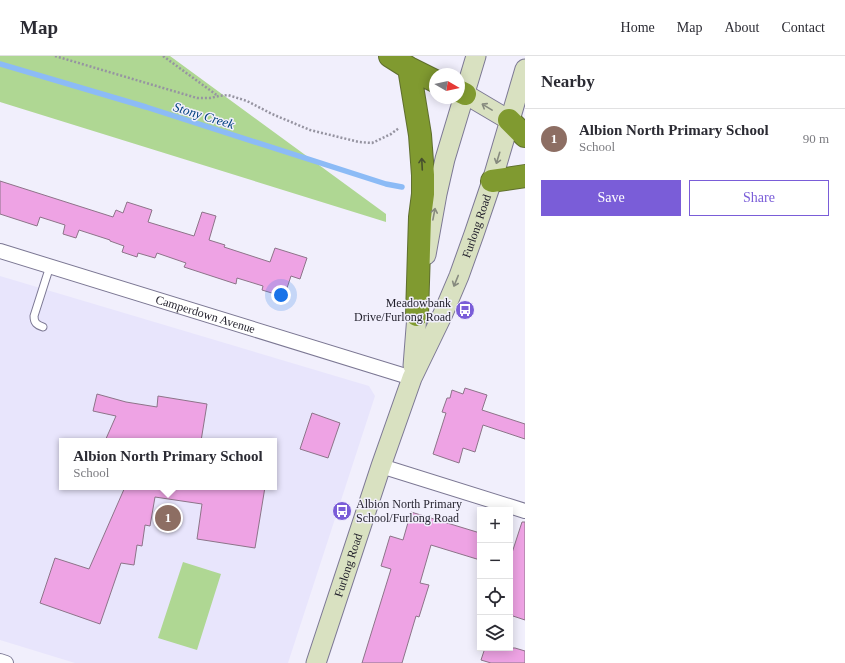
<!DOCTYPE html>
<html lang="en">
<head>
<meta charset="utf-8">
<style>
  body { margin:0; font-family:Georgia,serif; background:#f7f7f7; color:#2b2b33 }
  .controls { position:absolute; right:12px; bottom:12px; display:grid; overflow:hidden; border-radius:0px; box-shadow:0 2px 10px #0003 }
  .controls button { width:36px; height:36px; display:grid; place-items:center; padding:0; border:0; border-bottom:1px solid #e1e1e2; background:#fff; color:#2b2b33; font:20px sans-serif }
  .compass { position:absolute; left:429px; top:12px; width:36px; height:36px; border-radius:50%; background:#fff; box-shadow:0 2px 10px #0003; rotate:99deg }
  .you { position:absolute; left:281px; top:239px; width:14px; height:14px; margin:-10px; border:3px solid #fff; border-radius:50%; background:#1a73e8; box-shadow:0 0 0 6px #1a73e833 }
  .badge { display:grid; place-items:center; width:26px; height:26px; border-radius:50%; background:#7a5dd8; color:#fff; font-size:13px; font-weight:700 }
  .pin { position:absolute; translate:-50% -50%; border:2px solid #fff; box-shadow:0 1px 4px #0006 }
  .popup { position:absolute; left:59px; top:382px; width:218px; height:52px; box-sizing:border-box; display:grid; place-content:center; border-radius:0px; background:#fff; filter:drop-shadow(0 1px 3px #0005); font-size:13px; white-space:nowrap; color:#7c7c81 }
  .popup b { font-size:15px; color:#2b2b33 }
  .popup::after { content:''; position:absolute; left:50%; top:100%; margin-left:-8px; border:8px solid transparent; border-top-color:#fff }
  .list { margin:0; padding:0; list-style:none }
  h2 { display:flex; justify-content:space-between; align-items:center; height:52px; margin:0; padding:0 16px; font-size:17px }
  h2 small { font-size:13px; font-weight:400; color:#7c7c81 }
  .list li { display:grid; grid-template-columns:26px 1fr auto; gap:12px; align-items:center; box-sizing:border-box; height:60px; padding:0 16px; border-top:1px solid #e1e1e2 }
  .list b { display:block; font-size:15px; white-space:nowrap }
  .list p { margin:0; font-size:13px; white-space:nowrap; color:#7c7c81 }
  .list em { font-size:13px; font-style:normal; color:#7c7c81 }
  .actions { display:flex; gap:8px; padding:12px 16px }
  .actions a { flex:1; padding:9px 0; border:1px solid #7a5dd8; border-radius:0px; text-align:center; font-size:14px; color:#7a5dd8 }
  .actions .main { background:#7a5dd8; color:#fff }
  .icon { flex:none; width:22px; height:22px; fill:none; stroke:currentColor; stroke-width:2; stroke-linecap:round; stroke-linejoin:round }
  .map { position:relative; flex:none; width:525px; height:607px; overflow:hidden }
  header { display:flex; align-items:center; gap:24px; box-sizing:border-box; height:56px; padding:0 20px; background:#fff; border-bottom:1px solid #e1e1e2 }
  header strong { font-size:19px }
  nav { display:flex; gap:22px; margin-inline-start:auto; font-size:14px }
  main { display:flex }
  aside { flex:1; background:#fff }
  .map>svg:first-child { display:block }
</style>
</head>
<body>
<header>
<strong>Map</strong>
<nav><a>Home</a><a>Map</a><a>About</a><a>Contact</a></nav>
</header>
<main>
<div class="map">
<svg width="525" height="607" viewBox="0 0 525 607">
  <rect width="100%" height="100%" fill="#f1effc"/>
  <!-- built -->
  <path fill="#e8e5fc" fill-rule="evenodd" d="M0 220 369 330 375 340 288 607H75L0 584ZM62 385H274V431H62Z"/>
  <!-- green -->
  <path fill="#afd793" d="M0 0H170L386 158V166L0 46Z
    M183 506 221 518 197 594 158 582Z"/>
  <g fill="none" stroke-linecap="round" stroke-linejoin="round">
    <!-- stream -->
    <path stroke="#8cbbf6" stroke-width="5.5" d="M0 8 146 51 386 128 402 131"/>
  </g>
  <!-- building -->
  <path fill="#eea3e4" stroke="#8d7489" d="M0 125 113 161 116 154 123 157 127 146 152 154 148 166 194 180 202 156 216 160 209 184 225 189 224 191 270 206 275 192 307 202 300 223 291 220 286 235 277 232 275 238 262 234 263 230 237 222 236 228 184 211 186 207 157 197 155 202 138 197 137 201 122 196 124 190 110 185V184L79 174 76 182 63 178 65 169 40 161 37 170 0 158Z
    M465 332 487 339 482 354 525 368V383L483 369 475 396 463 392 459 407 433 398 446 357 442 356 447 342H450L452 334 463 338Z
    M97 338 126 346 157 351 158 340 207 348 201 385H105L116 360 93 355Z
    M312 357 340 367 328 402 300 393Z
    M125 431H265L255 492 197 483 202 448 155 441 150 470 145 469 142 490 137 489 134 509 121 507 100 568 40 547 55 502 89 513Z
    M411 456 480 477V504L431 489 420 527 429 529 419 561 416 560 402 607H362L391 513 381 510 390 480 403 484Z
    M522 466H525V564L510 559V503Z
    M485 592H515L525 595V607H491L481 604Z"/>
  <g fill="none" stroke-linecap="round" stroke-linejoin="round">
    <!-- lane casing -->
    <g stroke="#7c7894" stroke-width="9">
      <path id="lane" d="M43 271C37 269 34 267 34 260L50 210"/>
    </g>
    <!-- street casing -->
    <g stroke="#7c7894" stroke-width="16">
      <g id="street">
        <path id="s1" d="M0 195 412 322"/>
        <path d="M381 410 525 455"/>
        <path d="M0 605 6 607"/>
      </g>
    </g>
    <!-- secondary casing -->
    <g stroke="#7c7894" stroke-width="21">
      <g id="secondary">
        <path d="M465 38 509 64"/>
        <path d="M426 199 437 138 445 103 476 0"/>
        <path d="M413 310 417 259 419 245"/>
        <path id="s2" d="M316 607 381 410 412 322 442 260 459 220 474 178 492 125 525 13"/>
      </g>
    </g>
    <!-- highway casing -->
    <g stroke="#5f6f2e" stroke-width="24">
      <path id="highway" d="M390 0 409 12 435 25
        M409 12 420 79 423 119V138L420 161 417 259
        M459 35 465 38
        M509 64 525 80
        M492 125 525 120"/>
    </g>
    <!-- path -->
    <path stroke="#9694a1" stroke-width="2.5" stroke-dasharray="2 2" stroke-linecap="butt" d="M55 0 197 42H210L219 40 228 39 247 45 272 58 310 74 359 86 372 87 391 78 399 72
      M163 0 218 40"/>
    <!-- lane -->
    <use href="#lane" stroke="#fff" stroke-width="7"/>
    <!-- street -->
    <use href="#street" stroke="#fff" stroke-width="14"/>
    <!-- secondary -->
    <use href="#secondary" stroke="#d9e1c1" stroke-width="19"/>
    <!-- highway -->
    <use href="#highway" stroke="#809a30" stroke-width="22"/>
  </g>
  <!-- one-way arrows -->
  <defs><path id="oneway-shaft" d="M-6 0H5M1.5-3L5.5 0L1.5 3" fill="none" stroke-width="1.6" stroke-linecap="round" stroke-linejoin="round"/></defs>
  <g stroke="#868a7e">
    <use href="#oneway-shaft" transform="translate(487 51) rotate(-149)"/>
    <use href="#oneway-shaft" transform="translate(498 102) rotate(107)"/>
    <use href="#oneway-shaft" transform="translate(434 158) rotate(-79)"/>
    <use href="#oneway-shaft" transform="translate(456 225) rotate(112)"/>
  </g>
  <use stroke="#47502d" href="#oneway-shaft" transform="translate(422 108) rotate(-93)"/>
  <!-- icons -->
  <defs>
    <g id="bus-disc" transform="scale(1)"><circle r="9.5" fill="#7a5dd8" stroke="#f1effc"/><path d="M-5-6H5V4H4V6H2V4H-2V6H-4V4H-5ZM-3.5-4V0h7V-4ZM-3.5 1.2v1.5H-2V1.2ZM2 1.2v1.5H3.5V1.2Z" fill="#fff"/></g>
  </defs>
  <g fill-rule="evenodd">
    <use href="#bus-disc" x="465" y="254"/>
    <use href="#bus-disc" x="342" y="455"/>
  </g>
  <g text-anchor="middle" stroke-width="3" stroke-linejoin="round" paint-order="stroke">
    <!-- street labels -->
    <g font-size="12" fill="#211f2b" stroke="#f1effc">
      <text dy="4" stroke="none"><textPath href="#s2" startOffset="466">Furlong Road</textPath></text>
      <text dy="4" stroke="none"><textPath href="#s1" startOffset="215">Camperdown Avenue</textPath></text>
      <text dy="4" stroke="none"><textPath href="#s2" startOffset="103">Furlong Road</textPath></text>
    </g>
    <!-- poi labels -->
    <g font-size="12" fill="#211f2b" stroke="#f1effc" text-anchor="end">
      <text x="451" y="251">Meadowbank<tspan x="451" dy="14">Drive/Furlong Road</tspan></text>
      <text x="356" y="452" text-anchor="start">Albion North Primary<tspan x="356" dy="14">School/Furlong Road</tspan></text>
    </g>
    <!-- water labels -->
    <g font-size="13" font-style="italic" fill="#00407f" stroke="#f1effc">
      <text transform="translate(204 59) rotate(17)" y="5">Stony Creek</text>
    </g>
  </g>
</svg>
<div class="controls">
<button>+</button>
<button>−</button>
<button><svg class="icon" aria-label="locate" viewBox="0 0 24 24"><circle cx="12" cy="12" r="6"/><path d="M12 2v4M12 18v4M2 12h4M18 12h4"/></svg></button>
<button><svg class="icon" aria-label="layers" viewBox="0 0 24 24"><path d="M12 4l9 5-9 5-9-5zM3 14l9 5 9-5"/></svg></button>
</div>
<svg class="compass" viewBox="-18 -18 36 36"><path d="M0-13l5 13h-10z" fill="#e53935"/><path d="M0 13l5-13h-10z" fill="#7c7c81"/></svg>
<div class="you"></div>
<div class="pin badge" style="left:168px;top:462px;background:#8d6e63">1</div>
<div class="popup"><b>Albion North Primary School</b>School</div>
</div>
<aside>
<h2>Nearby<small></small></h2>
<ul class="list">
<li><span class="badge" style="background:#8d6e63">1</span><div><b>Albion North Primary School</b><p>School</p></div><em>90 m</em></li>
</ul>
<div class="actions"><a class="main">Save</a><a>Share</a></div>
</aside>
</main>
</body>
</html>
